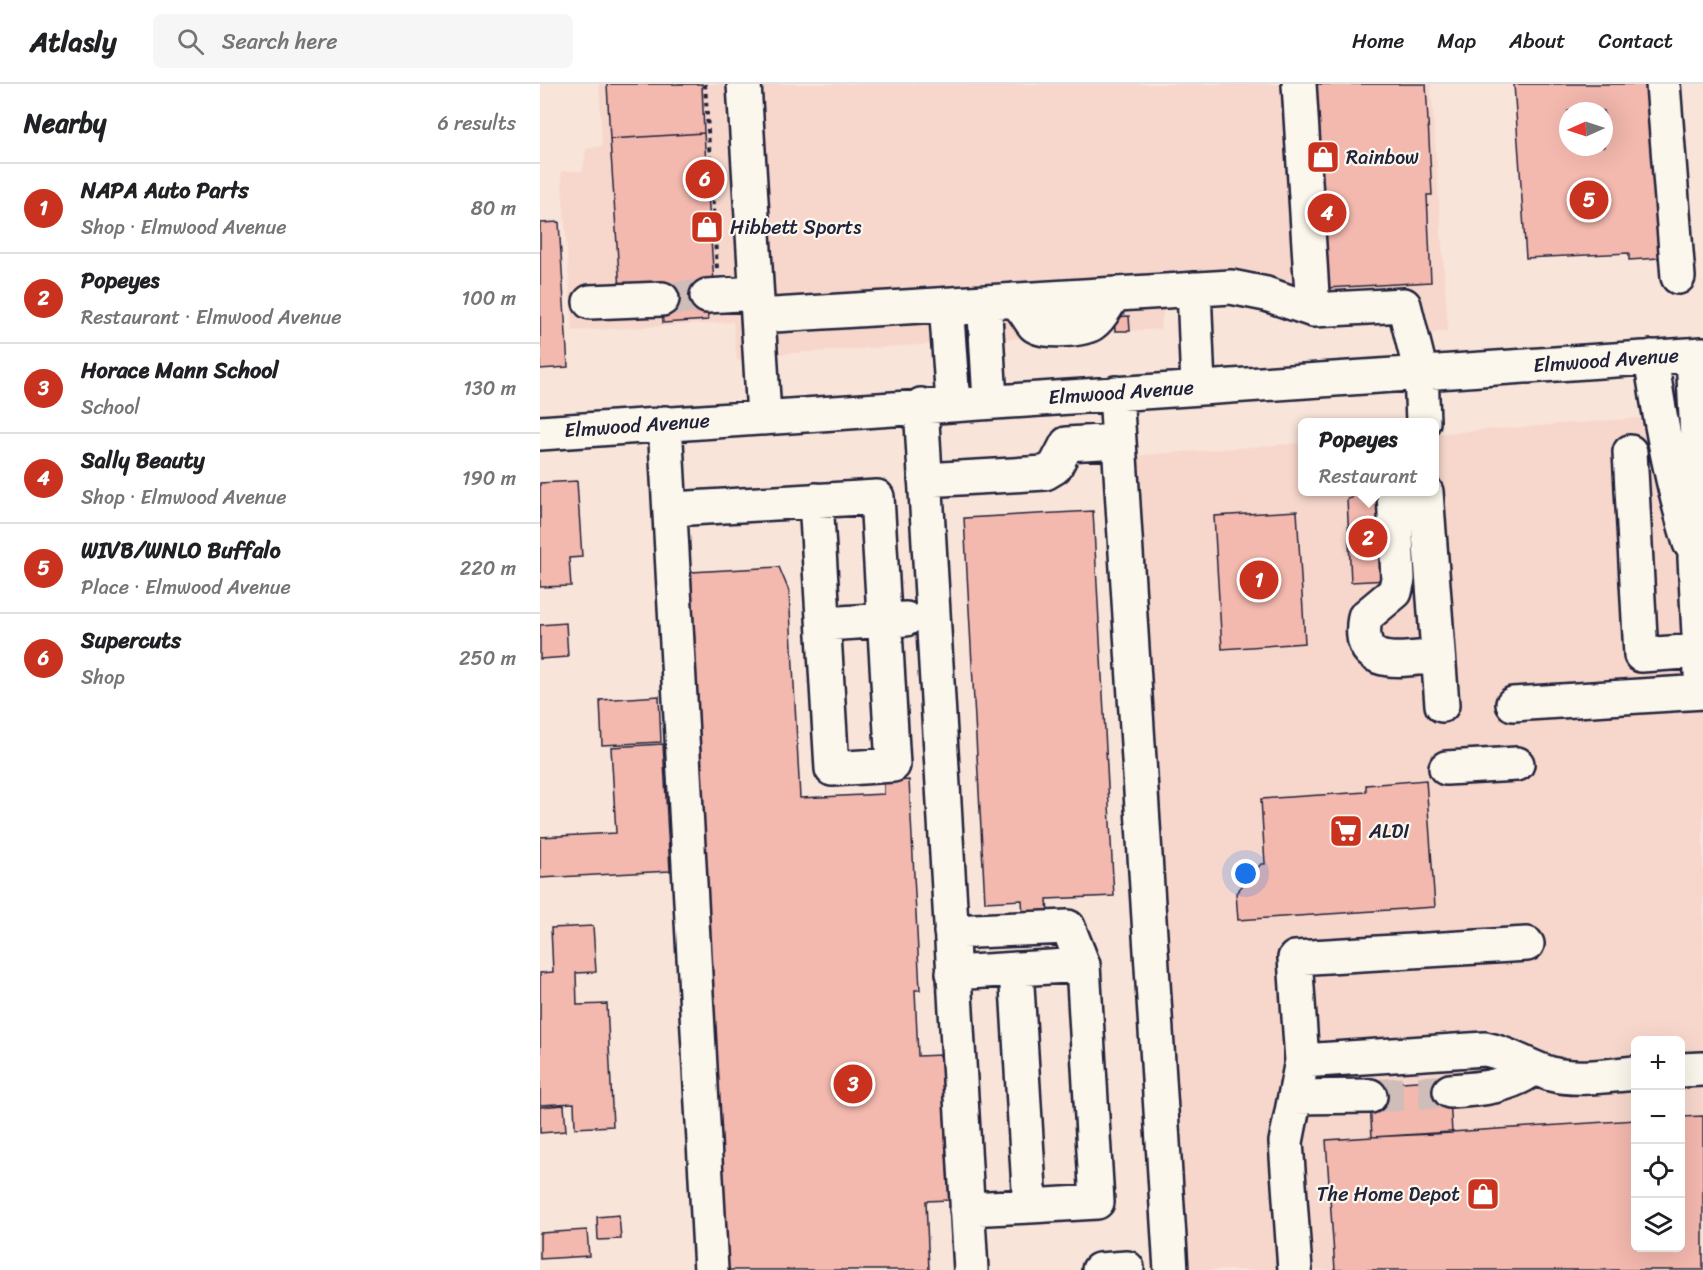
<!DOCTYPE html>
<html lang="en">
<head>
<meta charset="utf-8">
<style>
  body { margin:0; font-family:Sriracha,sans-serif; background:#f6f6f6; color:#202124 }
  .controls { position:absolute; right:18px; bottom:18px; display:grid; overflow:hidden; border-radius:9px; box-shadow:0 6px 24px #0002 }
  .controls button { width:54px; height:54px; display:grid; place-items:center; padding:0; border:0; border-bottom:2px solid #e0e0e0; background:#fff; color:#202124; font:30px sans-serif }
  .compass { position:absolute; left:1019px; top:18px; width:54px; height:54px; border-radius:50%; background:#fff; box-shadow:0 6px 24px #0002; rotate:267deg }
  .you { position:absolute; left:706px; top:790px; width:21px; height:21px; margin:-15px; border:4px solid #fff; border-radius:50%; background:#1a73e8; box-shadow:0 0 0 9px #1a73e833 }
  .badge { display:grid; place-items:center; width:39px; height:39px; border-radius:50%; background:#c8321e; color:#fff; font-size:20px; font-weight:700 }
  .pin { position:absolute; translate:-50% -50%; border:3px solid #fff; box-shadow:0 2px 6px #0006 }
  .popup { position:absolute; left:758px; top:334px; width:141px; height:78px; box-sizing:border-box; display:grid; place-content:center; border-radius:9px; background:#fff; filter:drop-shadow(0 2px 4px #0005); font-size:20px; white-space:nowrap; color:#757577 }
  .popup b { font-size:22px; color:#202124 }
  .popup::after { content:''; position:absolute; left:50%; top:100%; margin-left:-12px; border:12px solid transparent; border-top-color:#fff }
  .list { margin:0; padding:0; list-style:none }
  h2 { display:flex; justify-content:space-between; align-items:center; height:78px; margin:0; padding:0 24px; font-size:26px }
  h2 small { font-size:20px; font-weight:400; color:#757577 }
  .list li { display:grid; grid-template-columns:39px 1fr auto; gap:18px; align-items:center; box-sizing:border-box; height:90px; padding:0 24px; border-top:2px solid #e0e0e0 }
  .list b { display:block; font-size:22px; white-space:nowrap }
  .list p { margin:0; font-size:20px; white-space:nowrap; color:#757577 }
  .list em { font-size:20px; font-style:normal; color:#757577 }
  .icon { flex:none; width:33px; height:33px; fill:none; stroke:currentColor; stroke-width:2; stroke-linecap:round; stroke-linejoin:round }
  .map { position:relative; flex:none; width:1163px; height:1186px; overflow:hidden }
  header { display:flex; align-items:center; gap:36px; box-sizing:border-box; height:84px; padding:0 30px; background:#fff; border-bottom:2px solid #e0e0e0 }
  header strong { font-size:28px }
  nav { display:flex; gap:33px; margin-inline-start:auto; font-size:21px }
  .search { width:420px; height:54px; background:#f6f6f6; display:flex; align-items:center; gap:15px; box-sizing:border-box; padding:0 21px; border-radius:9px; color:#757577; font-size:22px }
  main { display:flex }
  aside { flex:1; background:#fff }
  .map>svg:first-child { display:block }
</style>
</head>
<body>
<header>
<strong>Atlasly</strong>
<div class="search"><svg class="icon" aria-label="search" viewBox="0 0 24 24"><circle cx="10" cy="10" r="6"/><path d="M15 15l6 6"/></svg>Search here</div>
<nav><a>Home</a><a>Map</a><a>About</a><a>Contact</a></nav>
</header>
<main>
<aside>
<h2>Nearby<small>6 results</small></h2>
<ul class="list">
<li><span class="badge">1</span><div><b>NAPA Auto Parts</b><p>Shop · Elmwood Avenue</p></div><em>80 m</em></li>
<li><span class="badge">2</span><div><b>Popeyes</b><p>Restaurant · Elmwood Avenue</p></div><em>100 m</em></li>
<li><span class="badge">3</span><div><b>Horace Mann School</b><p>School</p></div><em>130 m</em></li>
<li><span class="badge">4</span><div><b>Sally Beauty</b><p>Shop · Elmwood Avenue</p></div><em>190 m</em></li>
<li><span class="badge">5</span><div><b>WIVB/WNLO Buffalo</b><p>Place · Elmwood Avenue</p></div><em>220 m</em></li>
<li><span class="badge">6</span><div><b>Supercuts</b><p>Shop</p></div><em>250 m</em></li>
</ul>
</aside>
<div class="map">
<svg width="1163" height="1186" viewBox="0 0 1163 1186">
  <rect width="100%" height="100%" fill="#f9e4d9"/>
  <filter id="ink" filterUnits="userSpaceOnUse"><feTurbulence type="fractalNoise" baseFrequency=".0167" numOctaves="2"/><feDisplacementMap in="SourceGraphic" scale="12" xChannelSelector="R" yChannelSelector="G"/><feConvolveMatrix kernelMatrix="1 2 1 2 8 2 1 2 1" color-interpolation-filters="sRGB"/></filter>
  <g filter="url(#ink)">
    <!-- built -->
    <path fill="#f7d7cc" fill-rule="evenodd" d="M59 0H891L908 246 864 256 841 229 789 231 790 242 677 216 624 224 620 245 240 270 197 277 193 238 33 247 21 87H43L46 65 62 62Z
      M1163 329V1186H612L563 374 762 359V408H894V350ZM1096 956H1140V1164H1096Z"/>
    <!-- building -->
    <path fill="#f3b8ae" stroke="#22223b" stroke-width="1.5" fill-rule="evenodd" d="M67 0H162L164 49 70 55Z
      M773 0H886L892 111H887L891 198 786 204Z
      M974 0H1109L1119 174 1089 176V169L986 174ZM1028 27H1064V63H1028Z
      M164 49 174 200 80 206 70 55Z
      M19 138 28 283 0 285V139Z
      M166 201 168 236 123 239 121 204Z
      M589 232 590 247H575L574 233Z
      M37 397 42 473 29 474 31 502 0 503V399Z
      M835 408 836 413H841L849 496 811 498 807 415 812 414 811 410Z
      M553 427 574 812 507 815 508 831 483 832 482 816 445 818 424 434Z
      M757 427 765 559 682 565 674 432Z
      M239 483 249 507 260 714 344 710V698L369 696 380 906H375L378 972 401 971 409 1116 386 1117 389 1186H188L151 488Z
      M26 539 28 573 0 575V541Z
      M119 612 121 658 62 661 60 616Z
      M123 660 130 787 0 794V753L76 749 71 663Z
      M886 696 895 823 698 836 696 809 721 780H725L721 715 826 708V701Z
      M53 842 56 888 36 889 37 921 67 920 73 1042 35 1044 34 1019 0 1021V889L13 888 11 844Z
      M909 995 912 1049 832 1053 829 1000Z
      M24 1021 26 1047 0 1049V1023Z
      M1163 1032V1186H795L786 1056 1096 1036V1164H1140V1033Z
      M79 1131 81 1155 58 1156 57 1133Z
      M47 1146 49 1172 0 1175V1149Z"/>
    <g fill="none" stroke-linecap="round" stroke-linejoin="round">
      <!-- minor-tunnel -->
      <path stroke="#cebdb9" stroke-width="33" stroke-dasharray="33 16" stroke-linecap="butt" d="M122 215 167 212
        M830 1012 910 1007"/>
      <!-- minor casing -->
      <g stroke="#22223b" stroke-width="38">
        <path id="minor" d="M204 0 224 332
          M759 0 773 226
          M1123 0 1138 193
          M654 205 658 303
          M167 212 216 209
          M473 216C484 223 486 231 494 241 501 249 545 246 553 239 563 232 567 218 576 210
          M50 218 122 215
          M218 232 691 203 726 210 773 226 864 221 881 289 883 338
          M1153 271 1160 416 1155 474 1162 608
          M1111 273C1120 337 1131 398 1150 459
          M576 309 631 1186
          M413 319 407 233 428 219 445 231 450 317
          M381 321 431 1186
          M125 339 171 1186
          M0 349 1163 270
          M1090 368 1101 571 1160 567
          M385 396 505 389 515 383 527 360 579 357
          M854 408 858 495 855 508 825 533C815 588 862 575 898 572
          M886 408 902 621
          M130 425 150 424 337 413 353 681 292 685 276 416
          M284 540 366 535
          M973 620 1163 608
          M906 684 977 680
          M411 848 528 843 543 881
          M413 889 543 881 557 1118 490 1122 476 885
          M762 977 945 965C969 969 988 984 1011 990 1038 997 1068 991 1096 989
          M1140 986 1163 985
          M910 1007C941 1005 969 1003 994 984
          M755 1013 830 1012
          M427 1125 490 1122
          M559 1186 587 1184
          M755 1186 746 1058 762 977 755 874 987 860"/>
      </g>
      <!-- path -->
      <path stroke="#22223b" stroke-width="4" stroke-dasharray="4.5 4.5" stroke-linecap="butt" d="M165 0 177 185"/>
      <!-- minor -->
      <use href="#minor" stroke="#fbf7ec" stroke-width="33"/>
    </g>
  </g>
  <!-- icons -->
  <defs>
    <g id="shop-square" transform="scale(1.725)"><rect x="-9" y="-9" width="18" height="18" rx="4" fill="#c8321e" stroke="#fbf7ec"/><path d="M-5-2.5h2.3a2.7 3.5 0 0 1 5.4 0H5L5.5 6h-11ZM-1.5-2.5h3a1.5 2.3 0 0 0-3 0Z" fill="#fff"/></g>
    <g id="supermarket-square" transform="scale(1.725)"><rect x="-9" y="-9" width="18" height="18" rx="4" fill="#c8321e" stroke="#fbf7ec"/><path d="M-6-5.5h2.5l.6 2H6L4.5 2H-2.5L-4.4-4H-6ZM-1.5 3.2a1.3 1.3 0 1 0 .1 0ZM3 3.2a1.3 1.3 0 1 0 .1 0Z" fill="#fff"/></g>
  </defs>
  <g fill-rule="evenodd">
    <use href="#shop-square" x="783" y="73"/>
    <use href="#shop-square" x="167" y="143"/>
    <use href="#supermarket-square" x="806" y="747"/>
    <use href="#shop-square" x="943" y="1110"/>
  </g>
  <g text-anchor="middle" stroke-width="4.5" stroke-linejoin="round" paint-order="stroke">
    <!-- poi labels -->
    <g font-size="20" fill="#22223b" stroke="#fbf7ec" text-anchor="start">
      <text x="806" y="80">Rainbow</text>
      <text x="190" y="150">Hibbett Sports</text>
      <text x="829" y="754">ALDI</text>
      <text x="920" y="1117" text-anchor="end">The Home Depot</text>
    </g>
    <!-- street labels -->
    <g font-size="20" fill="#22223b" stroke="#fbf7ec">
      <text transform="translate(1066 276) rotate(-4)" y="7">Elmwood Avenue</text>
      <text transform="translate(581 308) rotate(-4)" y="7">Elmwood Avenue</text>
      <text transform="translate(97 341) rotate(-4)" y="7">Elmwood Avenue</text>
    </g>
  </g>
</svg>
<div class="controls">
<button>+</button>
<button>−</button>
<button><svg class="icon" aria-label="locate" viewBox="0 0 24 24"><circle cx="12" cy="12" r="6"/><path d="M12 2v4M12 18v4M2 12h4M18 12h4"/></svg></button>
<button><svg class="icon" aria-label="layers" viewBox="0 0 24 24"><path d="M12 4l9 5-9 5-9-5zM3 14l9 5 9-5"/></svg></button>
</div>
<svg class="compass" viewBox="-18 -18 36 36"><path d="M0-13l5 13h-10z" fill="#e53935"/><path d="M0 13l5-13h-10z" fill="#757577"/></svg>
<div class="you"></div>
<div class="pin badge" style="left:719px;top:496px">1</div>
<div class="pin badge" style="left:828px;top:454px">2</div>
<div class="popup"><b>Popeyes</b>Restaurant</div>
<div class="pin badge" style="left:313px;top:1000px">3</div>
<div class="pin badge" style="left:787px;top:129px">4</div>
<div class="pin badge" style="left:1049px;top:116px">5</div>
<div class="pin badge" style="left:165px;top:95px">6</div>
</div>
</main>
</body>
</html>
